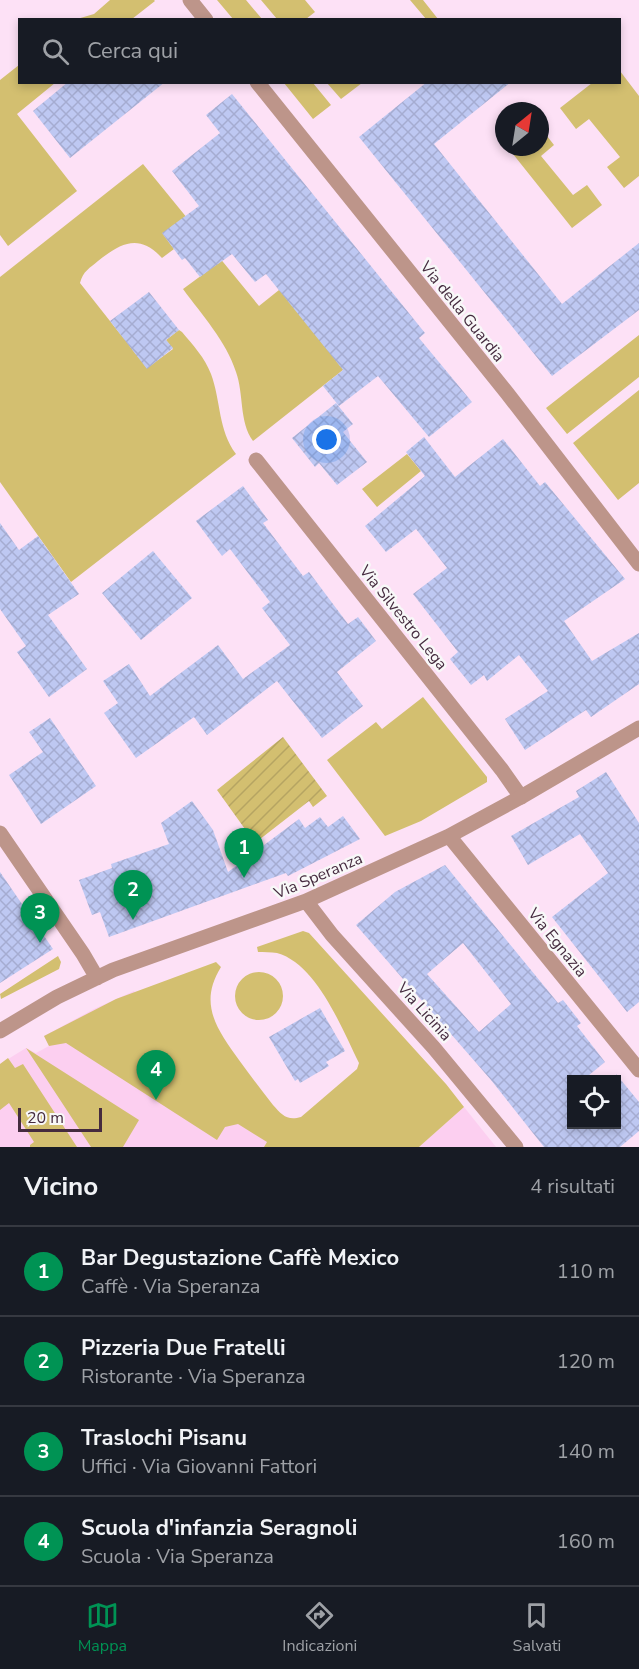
<!DOCTYPE html>
<html lang="it">
<head>
<meta charset="utf-8">
<style>
  body { margin:0; font-family:"Nunito Sans",sans-serif; background:#242831; color:#f1f3f6 }
  .controls { position:absolute; right:18px; bottom:18px; display:grid; overflow:hidden; border-radius:0px; box-shadow:0 3px 9px #0003 }
  .controls button { width:54px; height:54px; display:grid; place-items:center; padding:0; border:0; border-bottom:2px solid #363941; background:#171b24; color:#f1f3f6; font:30px sans-serif }
  .compass { position:absolute; left:495px; top:102px; width:54px; height:54px; border-radius:50%; background:#171b24; box-shadow:0 3px 9px #0003; rotate:30deg }
  .scale { position:absolute; left:18px; bottom:15px; width:84px; box-sizing:border-box; padding-left:6px; border:3px solid #452b3f; border-top:0; font-size:16px; line-height:21px; white-space:nowrap; color:#452b3f; -webkit-text-stroke:4px #f8f8f8; paint-order:stroke }
  .you { position:absolute; left:327px; top:440px; width:21px; height:21px; margin:-15px; border:4px solid #fff; border-radius:50%; background:#1a73e8; box-shadow:0 0 0 9px #1a73e833 }
  .badge { display:grid; place-items:center; width:39px; height:39px; border-radius:50%; background:#009354; color:#fff; font-size:20px; font-weight:700 }
  .pin { position:absolute; translate:-50% -50px; filter:drop-shadow(0 2px 3px #0008) }
  .pin::after { content:''; position:absolute; top:32px; width:21px; height:18px; background:inherit; clip-path:polygon(0 0,100% 0,50% 100%) }
  .list { margin:0; padding:0; list-style:none }
  h2 { display:flex; justify-content:space-between; align-items:center; height:78px; margin:0; padding:0 24px; font-size:26px }
  h2 small { font-size:20px; font-weight:400; color:#9ea1a6 }
  .list li { display:grid; grid-template-columns:39px 1fr auto; gap:18px; align-items:center; box-sizing:border-box; height:90px; padding:0 24px; border-top:2px solid #363941 }
  .list b { display:block; font-size:22px; white-space:nowrap }
  .list p { margin:0; font-size:20px; white-space:nowrap; color:#9ea1a6 }
  .list em { font-size:20px; font-style:normal; color:#9ea1a6 }
  .icon { flex:none; width:33px; height:33px; fill:none; stroke:currentColor; stroke-width:2; stroke-linecap:round; stroke-linejoin:round }
  .map { position:relative; flex:none; width:639px; height:1147px; overflow:hidden }
  .search { position:absolute; background:#171b24; box-shadow:0 3px 9px #0003; left:18px; right:18px; top:18px; height:66px; display:flex; align-items:center; gap:15px; box-sizing:border-box; padding:0 21px; border-radius:0px; color:#9ea1a6; font-size:22px }
  .sheet { height:438px; background:#171b24 }
  nav { display:flex; justify-content:space-around; align-items:center; box-sizing:border-box; height:84px; border-top:2px solid #363941; background:#171b24; font-size:16px; color:#9ea1a6 }
  nav a { display:grid; justify-items:center; gap:3px }
  nav .on { color:#009354 }
  .map>svg:first-child { display:block }
</style>
</head>
<body>
<div class="map">
<svg width="639" height="1147" viewBox="0 0 639 1147">
  <defs>
    <pattern id="garden-furrows" width="10" height="10" patternUnits="userSpaceOnUse" patternTransform="scale(1.5)"><rect width="10" height="10" fill="#d3bf70"/><path d="M-1 1l2-2M0 10L10 0M9 11l2-2" fill="none" stroke="#b6a462"/></pattern>
    <pattern id="building-cross-hatch" width="8" height="8" patternUnits="userSpaceOnUse" patternTransform="scale(1.5)"><rect width="8" height="8" fill="#bec8f2"/><path d="M0 0l8 8M0 8l8-8" fill="none" stroke="#a5acd1"/></pattern>
  </defs>
  <rect width="100%" height="100%" fill="#fde1f6"/>
  <!-- built -->
  <path fill="#fccff0" d="M134 991 290 1147H0V1064L26 1048 36 1053 49 1046 44 1036 94 1009Z
    M464 1107 496 1147H419Z"/>
  <!-- grass -->
  <path fill="#d3bf70" d="M110 0H154L155 1 132 19H77L94 14Z
    M217 0H246L262 19H233Z
    M261 0H305L315 12 306 19H277Z
    M410 0H423L438 19H426Z
    M19 65 20 82 55 83 17 114 77 191 8 246 0 235V80Z
    M620 71 639 96V176L624 188 607 167 620 157 589 119 576 129 560 108 592 83 620 82Z
    M284 83H313L331 105 313 119Z
    M327 83H362L341 99Z
    M540 127 554 145 541 156 573 195 587 185 602 205 572 228 509 149 540 147Z
    M143 164 259 306 279 290 348 366 253 441C239 422 244 394 236 372 226 341 202 315 183 289L213 267 162 233 174 249 162 258C139 233 121 243 98 261 90 268 83 271 80 283L147 368 173 349 166 340 179 330 182 332C193 345 205 358 211 374 221 401 218 430 236 454L71 582 0 482V277Z
    M639 335V377L567 434 546 408Z
    M639 390V483L618 500 573 443Z
    M407 454 421 471 377 507 362 489Z
    M423 697 487 777V782L421 821 385 836 327 760 376 722 382 729Z
    M303 931 309 933 446 1084 464 1107 419 1147H264L267 1142 238 1124 225 1127 217 1140 66 1043 49 1046 44 1036 116 999 216 962 221 967C198 1004 217 1029 239 1060 250 1075 261 1090 273 1105 282 1115 287 1121 301 1117L357 1069 359 1063C342 1029 317 964 277 953 271 952 264 952 258 952L257 947Z
    M58 956 61 962 59 969 1 999 0 994Z
    M235 996a24 24 0 1 1 48 0a24 24 0 1 1-48 0Z
    M26 1048 139 1120 123 1147H91Z
    M8 1058 15 1068 23 1064 77 1147H30V1145L34 1142 9 1103 0 1110V1064Z"/>
  <!-- garden -->
  <path fill="url(#garden-furrows)" d="M283 737 327 796 313 807 309 801 255 843 217 790Z"/>
  <!-- building -->
  <path fill="url(#building-cross-hatch)" fill-rule="evenodd" d="M68 82H165L70 158 33 111Z
    M427 82H511L434 144 562 304 639 243V310L552 376 359 137Z
    M232 94 425 333 419 338 472 402 429 437 378 376 339 406 323 386 343 370 266 274 255 282 232 254 200 277 185 258 182 260 162 233 199 206 172 171 220 133 206 115Z
    M149 292 179 330 166 340 173 348 147 369 110 321Z
    M336 403 353 424 343 432 367 462 337 485 319 463 315 467 292 438Z
    M424 437 455 477 503 439 540 486 545 482 625 579 564 621 592 661 639 633V684L591 717 586 710 525 750 505 719 548 691 519 655 487 681 484 675 471 685 450 659 458 652 413 594 447 568 416 529 386 552 365 526 425 476 406 452Z
    M243 486 268 520 263 523 303 576 309 572 348 624 358 617 376 641 337 672 363 706 322 738 277 681 207 735 194 717 136 758 104 713 118 703 103 681 129 664 150 696 218 645 243 679 290 645 262 608 270 602 230 549 222 556 196 521Z
    M0 523 19 550 38 536 79 594 48 615 87 669 49 697 17 652 26 646 0 609Z
    M153 551 192 598 141 640 102 593Z
    M50 718 96 786 41 824 9 775 43 752 29 732Z
    M606 772 639 823V1002L627 1012 552 917 608 873 580 834 528 865 511 836 579 797 576 791Z
    M192 801 213 830 228 872 299 819 305 828 320 817 328 827 343 816 360 839 288 876 286 873 109 937 100 912 92 915 79 880 112 868 111 864 169 844 161 823Z
    M445 865 558 1003 563 1000 581 1023 577 1026 605 1062 583 1080H572V1125H616V1074L639 1102V1131L620 1147H544L491 1080 356 925 395 892ZM463 943 511 1004 479 1032 427 974Z
    M0 872 53 949 0 983Z
    M320 1008 345 1051 326 1062 329 1066 300 1083 298 1079 295 1081 269 1037Z"/>
  <g fill="none" stroke-linecap="round" stroke-linejoin="round">
    <!-- service -->
    <path stroke="#bd958a" stroke-width="15" d="M256 460 502 770 521 797"/>
    <!-- minor -->
    <path stroke="#bd958a" stroke-width="15" d="M190 0 206 20
      M257 82 507 393 639 564
      M0 833 83 954 97 978
      M449 836 639 1070
      M306 901 332 935 434 1048 516 1147
      M0 1031 57 997 113 970 306 901 449 836 521 797 639 728"/>
  </g>
  <g text-anchor="middle" stroke-width="5" stroke-linejoin="round" paint-order="stroke">
    <!-- street labels -->
    <g font-size="16" fill="#452b3f" stroke="#f8f8f8">
      <text transform="translate(463 311) rotate(51)" y="6">Via della Guardia</text>
      <text transform="translate(404 617) rotate(51)" y="6">Via Silvestro Lega</text>
      <text transform="translate(318 875) rotate(-23)" y="6">Via Speranza</text>
      <text transform="translate(558 942) rotate(51)" y="6">Via Egnazia</text>
      <text transform="translate(425 1011) rotate(48)" y="6">Via Licinia</text>
    </g>
  </g>
</svg>
<div class="controls">
<button><svg class="icon" aria-label="locate" viewBox="0 0 24 24"><circle cx="12" cy="12" r="6"/><path d="M12 2v4M12 18v4M2 12h4M18 12h4"/></svg></button>
</div>
<svg class="compass" viewBox="-18 -18 36 36"><path d="M0-13l5 13h-10z" fill="#e53935"/><path d="M0 13l5-13h-10z" fill="#9ea1a6"/></svg>
<div class="scale">20 m</div>
<div class="you"></div>
<div class="pin badge" style="left:244px;top:878px">1</div>
<div class="pin badge" style="left:133px;top:920px">2</div>
<div class="pin badge" style="left:40px;top:943px">3</div>
<div class="pin badge" style="left:156px;top:1100px">4</div>
<div class="search"><svg class="icon" aria-label="search" viewBox="0 0 24 24"><circle cx="10" cy="10" r="6"/><path d="M15 15l6 6"/></svg>Cerca qui</div>
</div>
<section class="sheet">
<h2>Vicino<small>4 risultati</small></h2>
<ul class="list">
<li><span class="badge">1</span><div><b>Bar Degustazione Caffè Mexico</b><p>Caffè · Via Speranza</p></div><em>110 m</em></li>
<li><span class="badge">2</span><div><b>Pizzeria Due Fratelli</b><p>Ristorante · Via Speranza</p></div><em>120 m</em></li>
<li><span class="badge">3</span><div><b>Traslochi Pisanu</b><p>Uffici · Via Giovanni Fattori</p></div><em>140 m</em></li>
<li><span class="badge">4</span><div><b>Scuola d'infanzia Seragnoli</b><p>Scuola · Via Speranza</p></div><em>160 m</em></li>
</ul>
</section>
<nav>
<a class="on"><svg class="icon" aria-label="map" viewBox="0 0 24 24"><path d="M3 6l6-2 6 2 6-2v14l-6 2-6-2-6 2zM9 4v14M15 6v14"/></svg>Mappa</a>
<a><svg class="icon" aria-label="directions" viewBox="0 0 24 24"><path d="M12 3l9 9-9 9-9-9zM9 14v-3h6M13 9l2 2-2 2"/></svg>Indicazioni</a>
<a><svg class="icon" aria-label="saved" viewBox="0 0 24 24"><path d="M7 4h10v16l-5-4-5 4z"/></svg>Salvati</a>
</nav>
</body>
</html>
